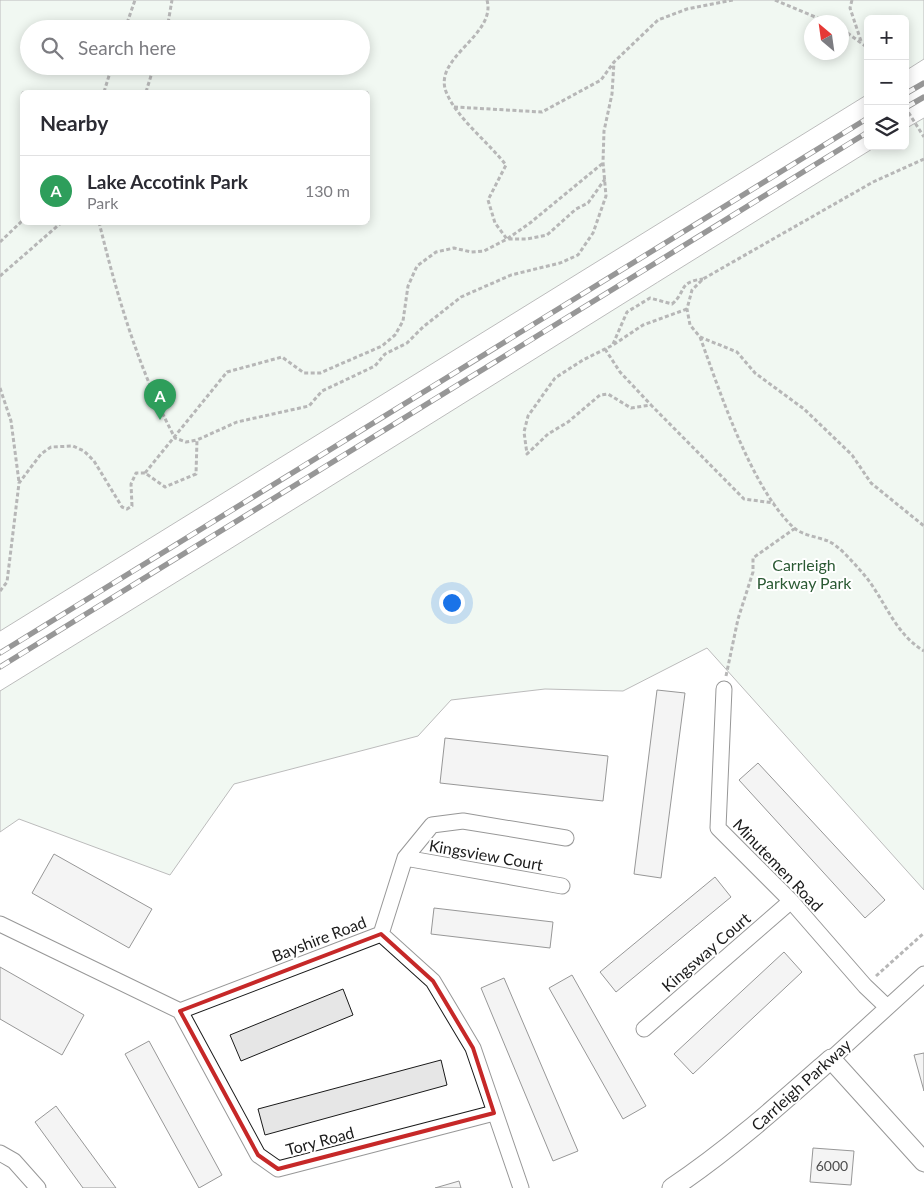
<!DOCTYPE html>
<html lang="en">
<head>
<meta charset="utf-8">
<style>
  body { margin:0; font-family:Lato,sans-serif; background:#f2f2f3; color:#2b2b33 }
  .controls { position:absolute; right:15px; top:15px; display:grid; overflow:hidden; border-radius:8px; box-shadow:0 2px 12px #0003 }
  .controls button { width:45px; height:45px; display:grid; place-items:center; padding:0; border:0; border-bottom:1px solid #e1e1e2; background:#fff; color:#2b2b33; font:25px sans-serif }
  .compass { position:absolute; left:804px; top:15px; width:45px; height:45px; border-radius:50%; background:#fff; box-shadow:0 2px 12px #0003; rotate:331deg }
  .you { position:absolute; left:451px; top:602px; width:18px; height:18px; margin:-12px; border:4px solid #fff; border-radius:50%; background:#1a73e8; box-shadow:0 0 0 8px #1a73e833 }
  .badge { display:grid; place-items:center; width:32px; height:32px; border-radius:50%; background:#c62828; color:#fff; font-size:16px; font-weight:700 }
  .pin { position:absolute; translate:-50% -41px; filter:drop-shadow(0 1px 2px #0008) }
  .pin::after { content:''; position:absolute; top:26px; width:18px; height:15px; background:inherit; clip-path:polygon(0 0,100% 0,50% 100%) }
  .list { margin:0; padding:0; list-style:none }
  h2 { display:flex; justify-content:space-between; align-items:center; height:65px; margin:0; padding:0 20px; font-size:21px }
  h2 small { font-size:16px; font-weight:400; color:#7c7c81 }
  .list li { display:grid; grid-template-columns:32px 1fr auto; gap:15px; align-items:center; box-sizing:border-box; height:70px; padding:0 20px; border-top:1px solid #e1e1e2 }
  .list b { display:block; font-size:19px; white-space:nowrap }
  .list p { margin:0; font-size:16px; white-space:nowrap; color:#7c7c81 }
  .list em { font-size:16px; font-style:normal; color:#7c7c81 }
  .icon { flex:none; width:28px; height:28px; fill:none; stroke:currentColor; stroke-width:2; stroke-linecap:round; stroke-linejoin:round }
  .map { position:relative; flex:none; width:924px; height:1188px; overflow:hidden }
  .search { position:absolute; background:#fff; box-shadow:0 2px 12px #0003; left:20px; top:20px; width:350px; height:55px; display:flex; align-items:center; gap:12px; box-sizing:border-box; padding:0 18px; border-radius:28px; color:#7c7c81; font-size:19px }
  .panel { position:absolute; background:#fff; box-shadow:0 2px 12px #0003; left:20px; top:90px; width:350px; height:135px; border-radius:8px }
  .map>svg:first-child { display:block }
</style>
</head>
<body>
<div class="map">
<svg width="924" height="1188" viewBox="0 0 924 1188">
  <rect width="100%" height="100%" fill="#fff"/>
  <!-- green -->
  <path fill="#e0efe3" stroke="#6a6a6a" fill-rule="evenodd" d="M0 0H924V59L905 71V19H868V94L0 631ZM842 22V52H812V22ZM29 29H361V66H29ZM22 92H368V222H22Z
    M924 118V890L707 648 623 691 545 689 451 700 418 736 234 784 170 875 19 819 0 832V691C294 511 584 327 877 146H905V129Z"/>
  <!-- building -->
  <path fill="#e6e6e6" stroke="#1a1a1a" d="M657 690 685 693 661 878 634 874Z
    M445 738 608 756 603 801 440 783Z
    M758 763 885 900 865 918 739 780Z
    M54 854 152 909 129 948 32 893Z
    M715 877 731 897 616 992 600 972Z
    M434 908 553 922 550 948 431 934Z
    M784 952 802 972 693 1074 674 1054Z
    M0 967 84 1015 62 1055 0 1019Z
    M572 975 646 1106 623 1119 549 988Z
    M504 978 578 1151 553 1161 481 988Z
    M343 989 353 1015 241 1061 230 1035Z
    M149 1041 222 1175 199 1188 125 1054Z
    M924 1053V1091L914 1055Z
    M441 1060 447 1085 265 1135 258 1109Z
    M56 1106 116 1188H83L35 1122Z
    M813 1148 854 1151 851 1185 810 1182Z
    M459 1181 461 1188H435Z"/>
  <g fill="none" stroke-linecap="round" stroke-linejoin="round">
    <!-- minor casing -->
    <g stroke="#1a1a1a" stroke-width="17">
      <path id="minor" d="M724 689 718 828 791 901 865 986 887 1007
        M405 858 562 886
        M0 924 180 1011 381 934
        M381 934 433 981 473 1048 521 1188
        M381 934 405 858 432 825 463 821 566 838
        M180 1011 258 1155 278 1169 494 1113
        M644 1029 791 901
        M831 1059 924 974
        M0 1153 14 1161 38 1188"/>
    </g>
    <!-- tertiary casing -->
    <g stroke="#1a1a1a" stroke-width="21">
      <path id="tertiary" d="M672 1188C729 1150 780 1104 831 1059L924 1162"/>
    </g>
    <!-- path -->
    <path stroke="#5f5f5f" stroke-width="3" stroke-dasharray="4 2.5" stroke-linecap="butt" d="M487 0C497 36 430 58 447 94 458 119 489 143 506 165L488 200 495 223 507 239H527L547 235 576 209 588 203 605 179
      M775 0 827 22
      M852 0 850 8 861 41
      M125 29 135 0
      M167 29 172 0
      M842 29 868 48
      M104 92 112 66
      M146 92 154 66
      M454 107 542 112 601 80 614 62 658 20 687 9 733 0
      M924 159 873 182 703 279 692 290 687 309 690 325 700 337 737 352 755 373 804 409 852 455 871 483 924 526
      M99 222C117 296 139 371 175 438L186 442 197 440
      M0 242 22 221
      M0 276 62 222
      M687 309 643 325 613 345 583 360 555 378 528 416 524 432 527 454 548 434 568 422 600 395 608 394 631 408 651 405 744 499 774 503
      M700 337C720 392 751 487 793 527 801 535 818 537 828 541 839 546 851 560 859 569 884 595 892 632 924 651
      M613 344 627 312 650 298 672 304C687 292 677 282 703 279
      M605 349 620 372 651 405
      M0 388 11 421 19 482
      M145 473 227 372 282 357 304 373H320L382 346 395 335 403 321 408 286 417 266 436 252 454 248 471 252 484 251 507 239 530 223 603 163
      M0 591 7 582 19 483 41 454 51 447 73 446 84 451 94 461 122 507 127 509 132 506 131 484 136 473H145L165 487 196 474 197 440 237 422 309 406 322 391 375 366 385 354 407 343 423 327 461 297 511 275 560 263 578 255 593 233 606 196 603 162 604 131 612 94 614 62
      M726 676 738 619 753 572V558L794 529
      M876 976 924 933"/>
    <!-- minor -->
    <use href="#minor" stroke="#fff" stroke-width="15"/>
    <!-- tertiary -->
    <use href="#tertiary" stroke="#fff" stroke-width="19"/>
    <!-- rail casing -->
    <g stroke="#1a1a1a" stroke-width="5.5">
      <path id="rail" d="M905 94 924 83
        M905 108 924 97
        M0 653 868 118
        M0 667 868 132"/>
    </g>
    <!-- rail -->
    <use href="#rail" stroke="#fff" stroke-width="4" stroke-dasharray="11" stroke-linecap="butt"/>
    <!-- path-bridge -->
    <path stroke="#5f5f5f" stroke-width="3" stroke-dasharray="4 2.5" stroke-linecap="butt" d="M905 107 924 137"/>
  </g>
  <!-- marked area -->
  <path d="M0 0H924V1188H0ZM381 934 433 981 473 1048 494 1113 278 1169 258 1155 180 1011Z" fill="#fff" fill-opacity=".55" fill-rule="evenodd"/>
  <path fill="none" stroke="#c62828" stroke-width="4" stroke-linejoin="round" d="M381 934 433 981 473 1048 494 1113 278 1169 258 1155 180 1011Z"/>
  <g text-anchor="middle" stroke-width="4" stroke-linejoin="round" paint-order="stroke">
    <!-- number labels -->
    <g font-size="14" fill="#4d4d4d">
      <text x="832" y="1171">6000</text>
    </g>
    <!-- park labels -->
    <g font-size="16" fill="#2b5a34" stroke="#fff">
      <text x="804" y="571">Carrleigh<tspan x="804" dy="18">Parkway Park</tspan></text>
    </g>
    <!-- street labels -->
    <g font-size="16" fill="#1a1a1a" stroke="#fff">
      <text transform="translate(486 855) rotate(10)" y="6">Kingsview Court</text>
      <text transform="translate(778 865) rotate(46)" y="6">Minutemen Road</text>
      <text transform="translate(319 939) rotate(-21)" y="6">Bayshire Road</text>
      <text transform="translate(706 952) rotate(-41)" y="6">Kingsway Court</text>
      <text transform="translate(801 1085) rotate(-42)" y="6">Carrleigh Parkway</text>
      <text transform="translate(320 1141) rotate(-15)" y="6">Tory Road</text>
    </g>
  </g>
</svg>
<div class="controls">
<button>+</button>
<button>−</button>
<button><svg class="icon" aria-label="layers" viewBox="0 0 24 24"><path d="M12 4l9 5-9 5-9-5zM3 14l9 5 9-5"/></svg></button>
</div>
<svg class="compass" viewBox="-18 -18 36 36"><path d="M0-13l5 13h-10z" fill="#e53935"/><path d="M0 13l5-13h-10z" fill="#7c7c81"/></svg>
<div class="you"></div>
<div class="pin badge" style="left:160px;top:420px;background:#2e9e5b">A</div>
<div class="search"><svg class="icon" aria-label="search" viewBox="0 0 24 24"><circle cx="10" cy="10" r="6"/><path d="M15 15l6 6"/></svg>Search here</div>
<section class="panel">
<h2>Nearby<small></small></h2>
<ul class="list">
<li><span class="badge" style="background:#2e9e5b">A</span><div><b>Lake Accotink Park</b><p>Park</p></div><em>130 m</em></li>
</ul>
</section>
</div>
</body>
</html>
